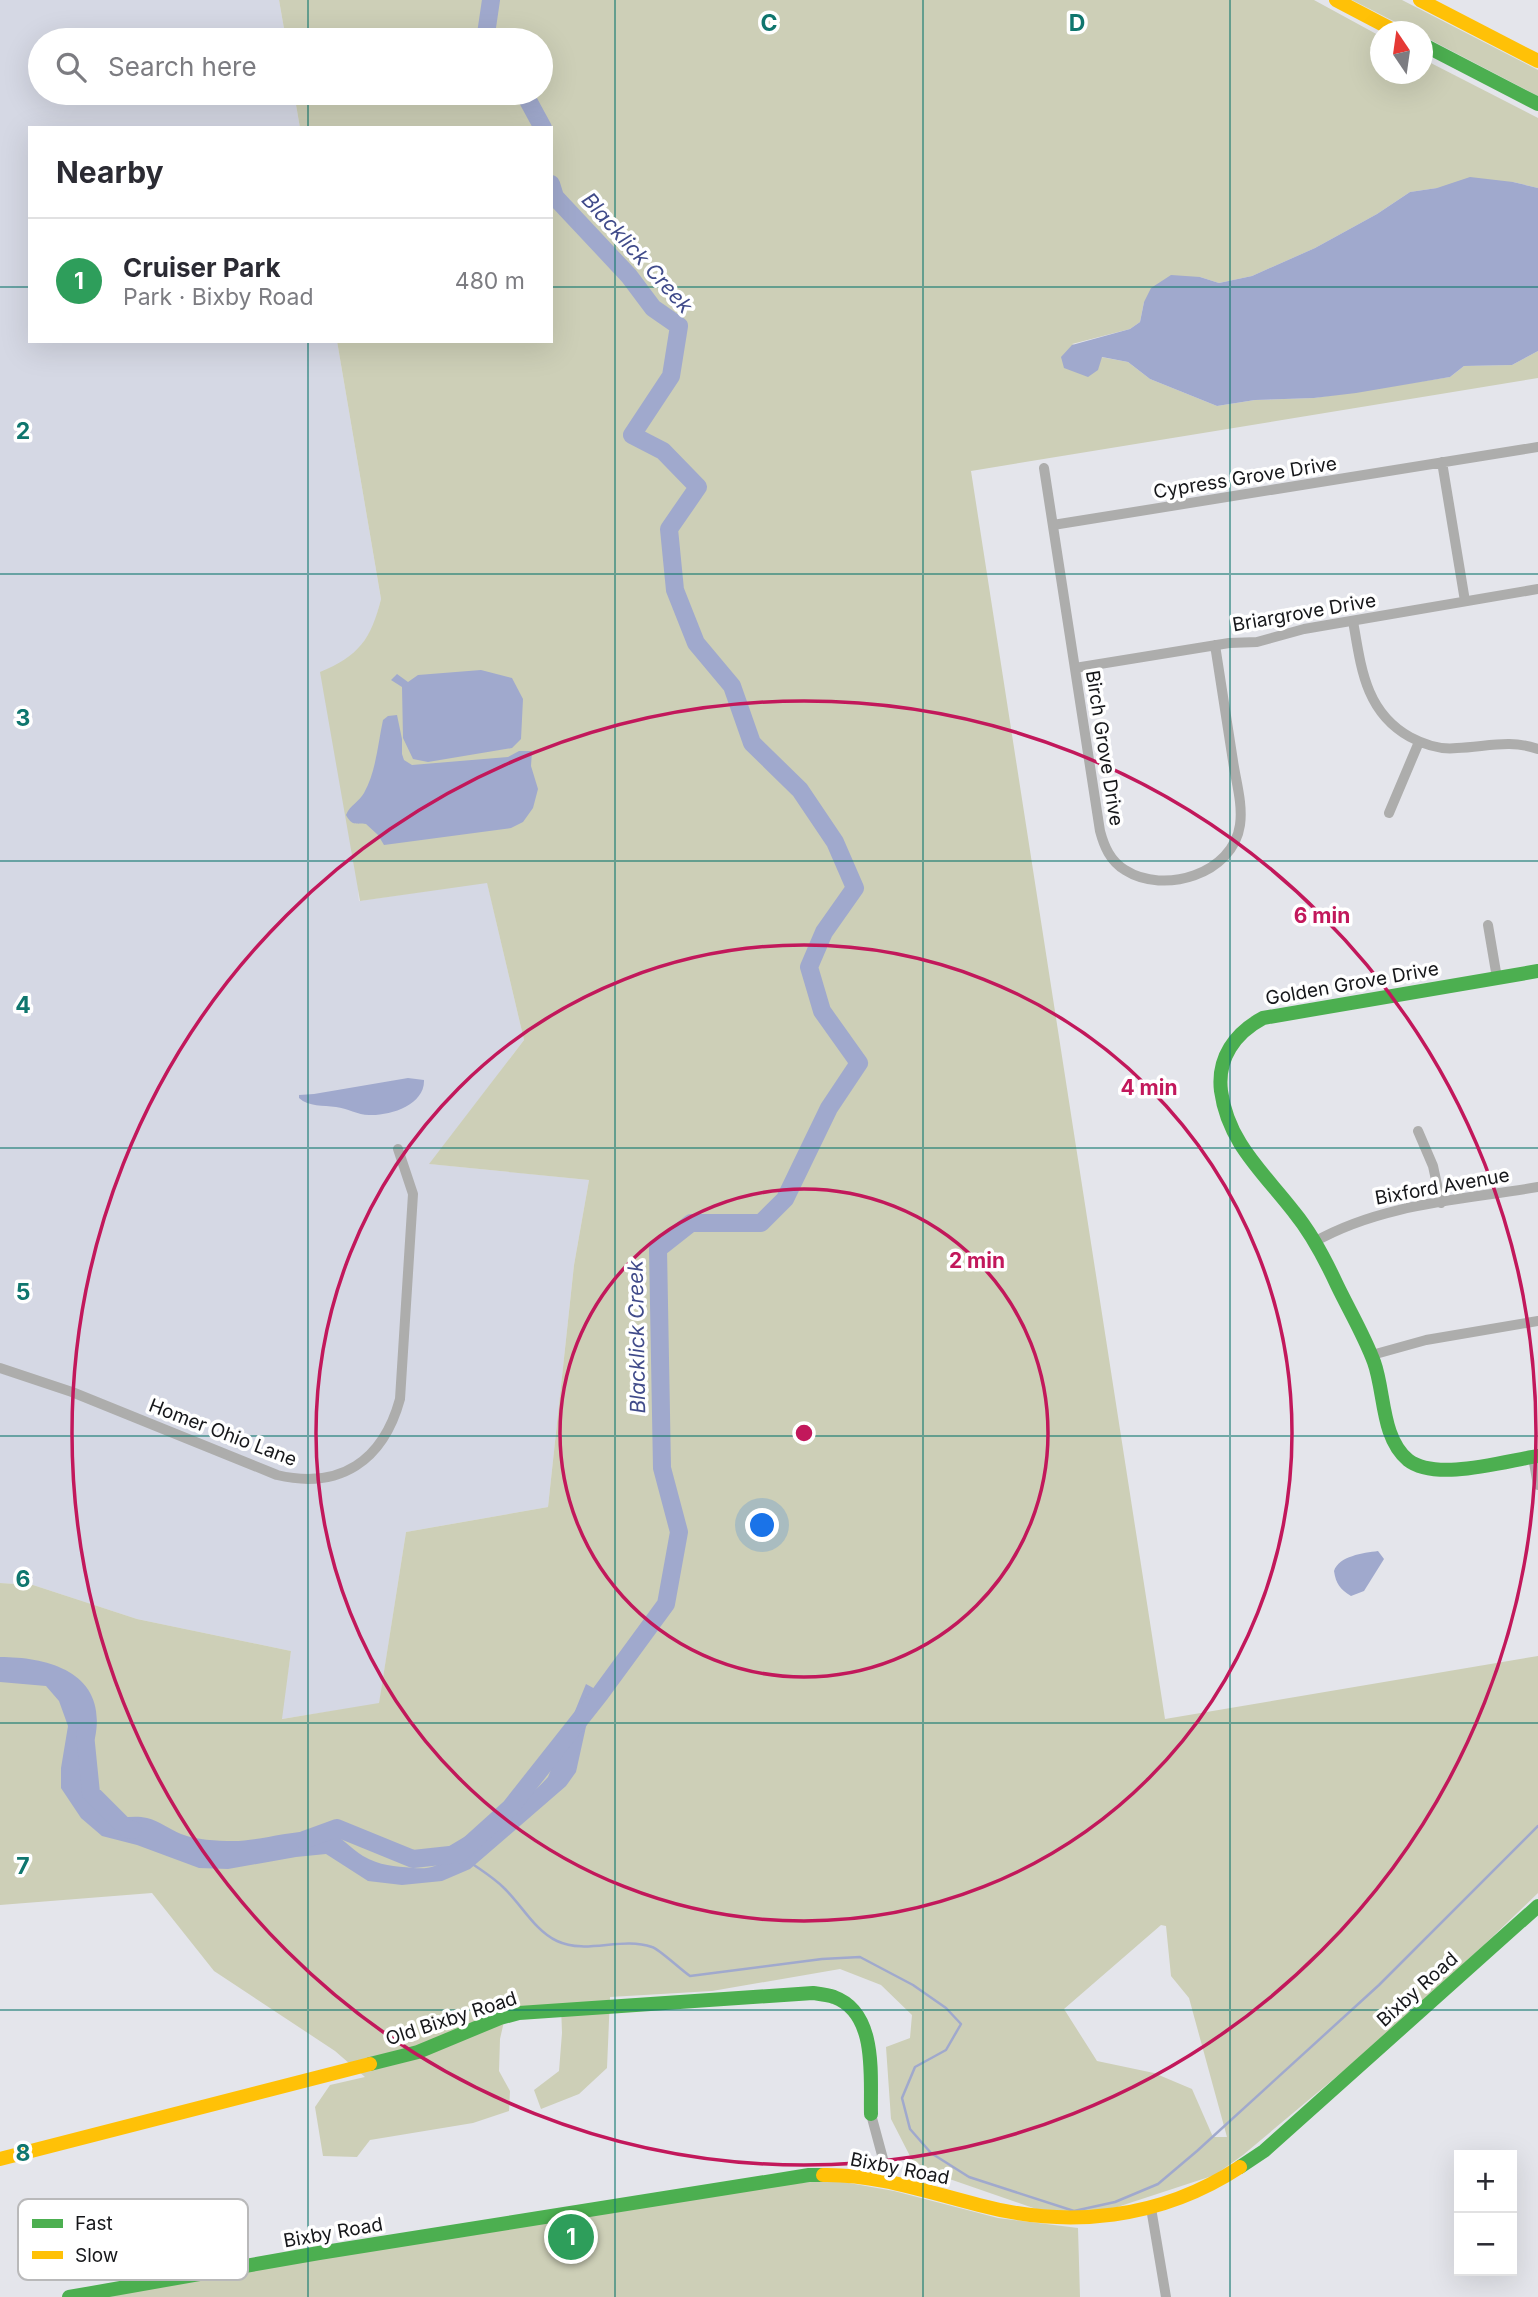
<!DOCTYPE html>
<html lang="en">
<head>
<meta charset="utf-8">
<style>
  body { margin:0; font-family:Inter,sans-serif; background:#f2f2f3; color:#2b2b33 }
  .controls { position:absolute; right:21px; bottom:21px; display:grid; overflow:hidden; border-radius:0px; box-shadow:0 7px 28px #0002 }
  .controls button { width:63px; height:63px; display:grid; place-items:center; padding:0; border:0; border-bottom:2px solid #e1e1e2; background:#fff; color:#2b2b33; font:35px sans-serif }
  .compass { position:absolute; left:1370px; top:21px; width:63px; height:63px; border-radius:50%; background:#fff; box-shadow:0 7px 28px #0002; rotate:347deg }
  .you { position:absolute; left:763px; top:1526px; width:24px; height:24px; margin:-18px; border:5px solid #fff; border-radius:50%; background:#1a73e8; box-shadow:0 0 0 10px #1a73e833 }
  .badge { display:grid; place-items:center; width:46px; height:46px; border-radius:50%; background:#5e5f63; color:#fff; font-size:23px; font-weight:700 }
  .pin { position:absolute; translate:-50% -50%; border:4px solid #fff; box-shadow:0 2px 7px #0006 }
  .list { margin:0; padding:0; list-style:none }
  h2 { display:flex; justify-content:space-between; align-items:center; height:91px; margin:0; padding:0 28px; font-size:30px }
  h2 small { font-size:23px; font-weight:400; color:#7c7c81 }
  .list li { display:grid; grid-template-columns:46px 1fr auto; gap:21px; align-items:center; box-sizing:border-box; height:126px; padding:0 28px; border-top:2px solid #e1e1e2 }
  .list b { display:block; font-size:26px; white-space:nowrap }
  .list p { margin:0; font-size:23px; white-space:nowrap; color:#7c7c81 }
  .list em { font-size:23px; font-style:normal; color:#7c7c81 }
  .icon { flex:none; width:38px; height:38px; fill:none; stroke:currentColor; stroke-width:2; stroke-linecap:round; stroke-linejoin:round }
  .map { position:relative; flex:none; width:1538px; height:2297px; overflow:hidden }
  .search { position:absolute; background:#fff; box-shadow:0 7px 28px #0002; left:28px; top:28px; width:525px; height:77px; display:flex; align-items:center; gap:18px; box-sizing:border-box; padding:0 24px; border-radius:38px; color:#7c7c81; font-size:26px }
  .panel { position:absolute; background:#fff; box-shadow:0 7px 28px #0002; left:28px; top:126px; width:525px; height:217px; border-radius:0px }
  .map>svg:first-child { display:block }
</style>
</head>
<body>
<div class="map">
<svg width="1538" height="2297" viewBox="0 0 1538 2297">
  <rect width="100%" height="100%" fill="#e4e5eb"/>
  <!-- built -->
  <path fill="#d5d8e4" d="M0 0H279L286 40H40V93H294L300 128H30V341H337L381 599 374 626 359 649 340 664 359 901 487 882 524 1040 430 1164 589 1180 574 1265 548 1507 406 1532 379 1704 281 1719 291 1651 137 1619 33 1585 0 1583Z"/>
  <!-- green -->
  <path fill="#cdcfb7" fill-rule="evenodd" d="M279 0H1314L1380 36V74H1422L1423 59 1538 118V188L1513 182 1437 188 1410 192 1377 214 1315 248 1252 276 1219 283 1200 277 1144 302 1140 322 1130 329 1072 344 1101 357 1128 362 1150 379 1217 406 1255 400 1314 398 1450 377 1464 366 1512 365 1538 351V378L971 471 1165 1719 1538 1656V1893L1484 1945 1348 2067 1243 2155 1215 2175 1093 2215 1045 2212 935 2174 912 2160 891 2119 886 2047 910 2038 912 2015 881 1985 840 1969 712 1991 610 1997 607 2068 579 2094 541 2109 534 2090 559 2071 562 2033 561 2005 507 2008 500 2039 499 2071 510 2091 509 2111 473 2123 370 2140 357 2157 323 2156 315 2107 330 2085 365 2077 335 2051 214 1971 152 1893 0 1905V1583L33 1585 137 1619 291 1651 282 1719 379 1703 406 1532 548 1507 574 1265 589 1180 429 1164 524 1040 487 883 360 901 320 672C359 656 371 639 381 599L337 341H551V128H300L294 93H541V40H286ZM1161 1925 1166 1926 1171 1976 1189 1998 1227 2137H1213L1192 2089 1154 2073 1097 2061 1064 2009Z
    M1352 0H1402L1538 70V96L1423 36 1422 32 1413 31Z
    M832 2180 894 2191 998 2218 1078 2228 1080 2297H69L781 2185Z"/>
  <!-- water -->
  <path fill="#a0a9cd" d="M1470 177 1513 182 1538 188V351L1512 365 1464 366 1450 377 1356 393 1314 398 1255 400 1217 406 1150 379 1128 362 1102 357 1098 370 1088 377 1064 368 1061 357 1072 345 1130 329 1140 322 1144 302 1151 288 1171 275 1200 277 1219 283 1252 276 1315 248 1377 214 1410 192 1437 188Z
    M481 670 512 678 523 699 521 739 512 748 428 762 413 759 403 738 402 687 391 680 397 674 408 682 418 675Z
    M397 715 402 739V754L404 760 412 765 508 757 519 751H532L531 766 538 789 533 808 523 822 511 828 384 845 378 835 366 824C355 823 352 826 346 815 350 805 359 802 364 793 376 772 378 743 383 720L388 716Z
    M408 1078 424 1080C425 1105 390 1116 369 1115 358 1115 347 1108 336 1107 323 1105 309 1107 299 1098V1095L314 1094Z
    M1378 1551 1384 1559 1364 1591 1351 1596C1340 1589 1336 1584 1334 1571 1339 1556 1363 1553 1378 1551Z
    M0 1657C51 1657 108 1674 95 1738 93 1745 89 1751 87 1758 81 1775 86 1799 101 1811 115 1822 131 1814 147 1818 159 1821 169 1829 181 1834 196 1840 216 1841 233 1841 263 1841 299 1827 328 1833 341 1835 351 1849 363 1856 380 1866 394 1866 413 1868 427 1869 438 1868 446 1857L443 1850C479 1827 519 1810 548 1777L586 1684 608 1696 587 1722 576 1772 566 1786 470 1869 442 1881 402 1885 368 1881 326 1854 296 1857 228 1869 199 1868 137 1845 102 1836 81 1818 61 1788V1768L68 1726 59 1701 46 1686 0 1682Z"/>
  <g fill="none" stroke-linecap="round" stroke-linejoin="round">
    <!-- stream -->
    <path stroke="#a0a9cd" stroke-width="2.5" d="M474 1865C484 1872 495 1879 504 1888 521 1904 535 1931 557 1941 587 1955 621 1936 652 1947 659 1949 680 1969 690 1976L822 1959 860 1957 913 1985 946 2008 961 2024 946 2050 915 2067 902 2098 910 2129 931 2153 969 2177 1074 2211 1115 2202 1158 2184 1197 2151 1379 1985 1538 1826"/>
    <!-- river -->
    <path stroke="#a0a9cd" stroke-width="18" d="M491 40 486 34 491 0
      M524 93 543 128
      M85 1734 91 1793 127 1829 133 1830
      M304 1840 337 1828 413 1859 459 1854 510 1808 600 1694 666 1604 679 1532 662 1468 658 1249 691 1223H761L785 1199 829 1108 859 1063 822 1011 809 967 824 932 855 888 835 842 800 790 752 743 732 686 696 643 675 590 669 529 698 487 663 451 632 435 671 376 679 326 653 308 629 276 555 197 551 184"/>
    <!-- street -->
    <path stroke="#adadac" stroke-width="10" d="M1442 462 1465 601
      M1044 468 1100 831C1104 846 1110 861 1125 870 1164 895 1233 874 1240 825 1243 804 1236 782 1233 761 1227 723 1221 684 1215 645
      M1053 525 1538 447
      M1353 621C1361 667 1365 712 1410 737 1425 745 1441 750 1457 748 1486 747 1510 739 1538 749
      M1075 668 1229 643 1257 642 1304 629 1538 589
      M1389 813 1419 742
      M1488 925 1497 978
      M1418 1131 1433 1166 1441 1203
      M1314 1242C1383 1203 1462 1200 1538 1187
      M1372 1355 1426 1340 1538 1321
      M0 1368 72 1392 277 1475C340 1490 383 1461 400 1399L413 1194 398 1149
      M1533 1457 1538 1485
      M872 2118 889 2181
      M1151 2208 1166 2297"/>
    <!-- fast -->
    <path stroke="#4caf50" stroke-width="14" d="M1422 44 1538 104
      M1538 971 1263 1018C1235 1033 1217 1058 1221 1091 1228 1143 1264 1173 1294 1212 1312 1234 1325 1259 1337 1285 1349 1310 1364 1335 1374 1362 1385 1392 1381 1438 1408 1460 1436 1482 1505 1461 1538 1456
      M370 2064 418 2052 500 2018 519 2013 813 1993C820 1994 828 1995 834 1997 878 2013 870 2077 871 2114
      M1240 2167 1264 2151 1538 1906
      M69 2297 319 2253 809 2175H823"/>
    <!-- slow -->
    <path stroke="#ffc107" stroke-width="14" d="M1336 0 1397 32
      M1420 0 1538 61
      M0 2159 370 2064
      M823 2175C877 2174 927 2192 979 2205 1069 2229 1161 2219 1240 2167"/>
  </g>
  <!-- grid -->
  <path fill="none" stroke="#0f766e" stroke-width="2" stroke-opacity="0.55" d="M308 0V40M615 0V2297M923 0V2297M1230 0V2297M308 93V128M0 287H30M551 287H1538M308 341V2297M0 574H1538M0 861H1538M0 1148H1538M0 1436H1538M0 1723H1538M0 2010H1538"/>
  <!-- distance rings -->
  <g fill="none" stroke="#c2185b" stroke-width="3.5">
    <circle cx="804" cy="1433" r="244"/>
    <circle cx="804" cy="1433" r="488"/>
    <circle cx="804" cy="1433" r="732"/>
  </g>
  <g text-anchor="middle" stroke-width="7" stroke-linejoin="round" paint-order="stroke">
    <!-- street labels -->
    <g font-size="19" fill="#16171a" stroke="#fff">
      <text transform="translate(1245 477) rotate(-9)" y="7">Cypress Grove Drive</text>
      <text transform="translate(1304 612) rotate(-10)" y="7">Briargrove Drive</text>
      <text transform="translate(1105 748) rotate(81)" y="7">Birch Grove Drive</text>
      <text transform="translate(1352 983) rotate(-10)" y="7">Golden Grove Drive</text>
      <text transform="translate(1442 1186) rotate(-10)" y="7">Bixford Avenue</text>
      <text transform="translate(223 1432) rotate(21)" y="7">Homer Ohio Lane</text>
      <text transform="translate(1417 1989) rotate(-42)" y="7">Bixby Road</text>
      <text transform="translate(451 2018) rotate(-18)" y="7">Old Bixby Road</text>
      <text transform="translate(900 2168) rotate(11)" y="7">Bixby Road</text>
      <text transform="translate(333 2232) rotate(-10)" y="7">Bixby Road</text>
    </g>
    <!-- water labels -->
    <g font-size="21" font-style="italic" fill="#404b8a" stroke="#fff">
      <text transform="translate(637 253) rotate(48)" y="7">Blacklick Creek</text>
      <text transform="translate(637 1337) rotate(-91)" y="7">Blacklick Creek</text>
    </g>
  </g>
  <!-- legend -->
  <rect x="18" y="2199" width="230" height="81" rx="10" fill="#fff" stroke="#b9b9ba" stroke-width="2"/>
  <rect x="32" y="2219" width="31" height="9" fill="#4caf50"/>
  <rect x="32" y="2251" width="31" height="8" fill="#ffc107"/>
  <g font-size="19" fill="#16171a">
    <text x="75" y="2230">Fast</text>
    <text x="75" y="2262">Slow</text>
  </g>
  <g font-size="23" text-anchor="middle" font-weight="bold" fill="#0f766e" stroke="#fff" stroke-width="7" stroke-linejoin="round" paint-order="stroke">
    <text x="769" y="31">C</text>
    <text x="1077" y="31">D</text>
    <text x="23" y="439">2</text>
    <text x="23" y="726">3</text>
    <text x="23" y="1013">4</text>
    <text x="23" y="1300">5</text>
    <text x="23" y="1587">6</text>
    <text x="23" y="1874">7</text>
    <text x="23" y="2161">8</text>
  </g>
  <circle cx="804" cy="1433" r="10" fill="#c2185b" stroke="#fff" stroke-width="3.5"/>
  <g font-size="21" text-anchor="middle" font-weight="bold" fill="#c2185b" stroke="#fff" stroke-width="7" stroke-linejoin="round" paint-order="stroke">
    <text x="1322" y="923">6 min</text>
    <text x="1149" y="1095">4 min</text>
    <text x="977" y="1268">2 min</text>
  </g>
</svg>
<div class="controls">
<button>+</button>
<button>−</button>
</div>
<svg class="compass" viewBox="-18 -18 36 36"><path d="M0-13l5 13h-10z" fill="#e53935"/><path d="M0 13l5-13h-10z" fill="#7c7c81"/></svg>
<div class="you"></div>
<div class="pin badge" style="left:571px;top:2237px;background:#2e9e5b">1</div>
<div class="search"><svg class="icon" aria-label="search" viewBox="0 0 24 24"><circle cx="10" cy="10" r="6"/><path d="M15 15l6 6"/></svg>Search here</div>
<section class="panel">
<h2>Nearby<small></small></h2>
<ul class="list">
<li><span class="badge" style="background:#2e9e5b">1</span><div><b>Cruiser Park</b><p>Park · Bixby Road</p></div><em>480 m</em></li>
</ul>
</section>
</div>
</body>
</html>
